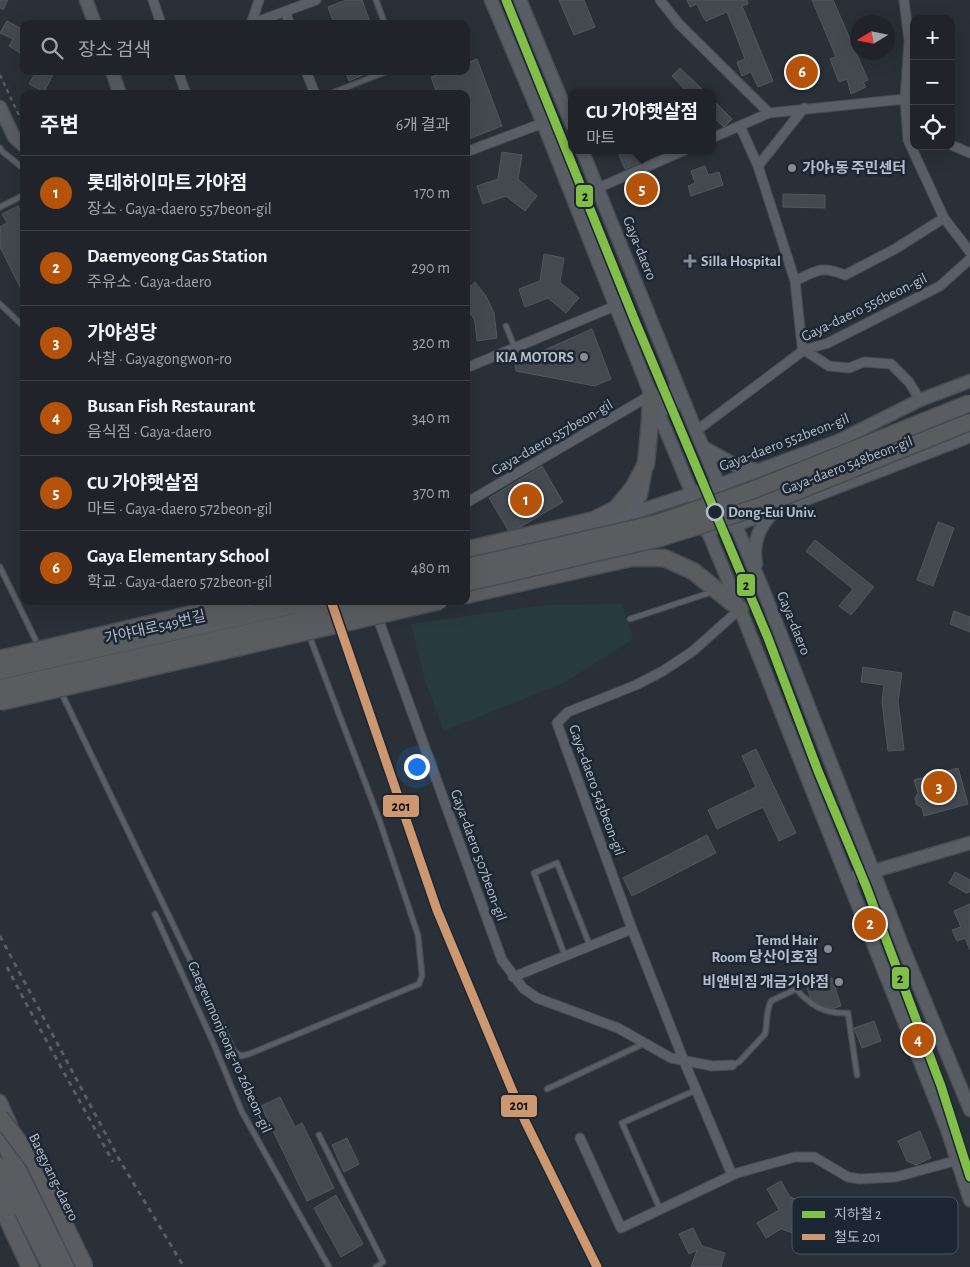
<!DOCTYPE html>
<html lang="ko">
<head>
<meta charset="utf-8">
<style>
  body { margin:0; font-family:"Alegreya Sans","Noto Sans KR",sans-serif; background:#282c32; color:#f1f3f6 }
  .controls { position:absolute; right:15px; top:15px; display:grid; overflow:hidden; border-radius:10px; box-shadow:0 5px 20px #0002 }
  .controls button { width:45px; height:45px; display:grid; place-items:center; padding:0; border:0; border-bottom:1px solid #3d4147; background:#20242a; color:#f1f3f6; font:25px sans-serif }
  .compass { position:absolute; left:850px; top:15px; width:45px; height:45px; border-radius:50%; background:#20242a; box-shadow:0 5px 20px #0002; rotate:260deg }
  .you { position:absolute; left:416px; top:766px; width:18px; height:18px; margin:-12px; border:4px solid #fff; border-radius:50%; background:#1a73e8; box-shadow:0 0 0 8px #1a73e833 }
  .badge { display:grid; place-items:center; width:32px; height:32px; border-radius:50%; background:#b45309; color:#fff; font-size:16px; font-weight:700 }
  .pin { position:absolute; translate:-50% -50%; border:2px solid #fff; box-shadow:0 1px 5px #0006 }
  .popup { position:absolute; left:568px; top:89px; width:148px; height:65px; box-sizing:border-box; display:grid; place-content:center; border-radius:10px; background:#20242a; filter:drop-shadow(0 1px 4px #0005); font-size:16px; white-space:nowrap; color:#a2a4a8 }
  .popup b { font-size:19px; color:#f1f3f6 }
  .popup::after { content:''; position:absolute; left:50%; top:100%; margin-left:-10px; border:10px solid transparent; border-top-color:#20242a }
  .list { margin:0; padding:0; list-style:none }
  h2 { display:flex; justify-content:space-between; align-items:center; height:65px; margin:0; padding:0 20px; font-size:21px }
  h2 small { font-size:16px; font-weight:400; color:#a2a4a8 }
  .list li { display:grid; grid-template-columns:32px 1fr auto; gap:15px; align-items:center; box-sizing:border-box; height:75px; padding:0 20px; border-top:1px solid #3d4147 }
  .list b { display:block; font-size:19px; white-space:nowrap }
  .list p { margin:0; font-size:16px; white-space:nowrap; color:#a2a4a8 }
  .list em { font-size:16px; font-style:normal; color:#a2a4a8 }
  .icon { flex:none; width:28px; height:28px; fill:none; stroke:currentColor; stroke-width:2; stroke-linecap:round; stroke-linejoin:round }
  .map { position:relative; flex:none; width:970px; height:1267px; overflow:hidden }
  .search { position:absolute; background:#20242a; box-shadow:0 5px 20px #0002; left:20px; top:20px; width:450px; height:55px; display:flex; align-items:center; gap:12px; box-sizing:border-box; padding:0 18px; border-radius:10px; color:#a2a4a8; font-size:19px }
  .panel { position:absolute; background:#20242a; box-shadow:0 5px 20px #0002; left:20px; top:90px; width:450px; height:515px; border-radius:10px }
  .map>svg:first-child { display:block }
</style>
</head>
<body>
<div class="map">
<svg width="970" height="1267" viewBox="0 0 970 1267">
  <rect width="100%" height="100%" fill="#2a3038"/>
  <!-- green -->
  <path fill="#273a3e" d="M622 604 633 639 564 683 444 731 425 680 411 624 544 605Z"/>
  <!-- building -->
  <path fill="#444950" stroke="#52575f" d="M0 0H8L3 10 0 8Z
    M346 0H362L370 22 365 24H334L328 7Z
    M559 0H584L595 27 574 35Z
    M687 0H747L748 4 742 6 773 81 758 87 751 72 742 76 737 62 745 59 727 12 706 21 703 17 697 4 690 7Z
    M812 0H833L868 80 863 82 866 87 851 94 847 79 839 82 830 59 836 57Z
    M7 21 24 30 22 54 9 46 13 39 0 33Z
    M477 59 502 126 466 140V94H437L431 77 446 71H466V63Z
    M680 68 706 93H688L672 76Z
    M36 71H55L44 92 29 84Z
    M345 71H372L349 81Z
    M712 99 732 119 724 127 712 116Z
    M617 150H637L642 162 625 169Z
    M502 152 522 155 518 179 537 196 525 211 506 196 483 204 477 186 498 179Z
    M705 166 708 175 719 172 723 185 691 196 688 186 695 183 691 171Z
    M783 194 825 195V208L783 207Z
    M18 206 24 218V295L0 247V227L7 223 2 214Z
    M544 254 564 258 560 282 579 298 566 313 548 298 525 307 519 289 540 281Z
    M475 282 486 296 494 313 497 338 477 341 475 321 466 306V290Z
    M592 329 611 379 595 386 516 371 515 363Z
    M542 466 563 502 510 533 489 498Z
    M938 522 954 528 933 586 917 580Z
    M815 540 874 587 851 615 839 606 853 589 806 551Z
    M954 611 970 617V632L950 624Z
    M863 667 902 673 898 701 904 750 888 751 882 702 884 685 861 682Z
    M756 749 796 833 779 841 763 807 717 829 708 810 756 787 742 756Z
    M958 768 968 804 924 816 922 808 916 804 915 798 918 793 914 780Z
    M707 835 716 853 632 896 623 878Z
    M955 872 970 880V892L966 893 949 883Z
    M970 904V950L965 938 957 941 952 930 961 927 954 911Z
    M832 978 841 1006 832 1009 811 1000 807 987Z
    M874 1021 881 1041 862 1048 854 1028Z
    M280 1097 295 1127 302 1123 334 1188 307 1201 261 1106Z
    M920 1131 931 1158 916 1165 907 1161 898 1141Z
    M347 1138 359 1164 344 1172 332 1145Z
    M781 1181 790 1197 812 1204 802 1236 781 1229 766 1238 757 1223 779 1210 767 1189Z
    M336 1195 363 1244 341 1257 314 1208Z
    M887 1198 906 1210 914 1208 913 1202 926 1200 933 1237 917 1240V1235L909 1236 898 1251 885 1242 894 1229 893 1220 878 1211Z
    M693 1228 702 1246 725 1253 721 1267H691L697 1250 689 1254 679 1234Z"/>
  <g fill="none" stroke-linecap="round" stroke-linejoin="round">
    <!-- lane casing -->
    <g stroke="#484c53" stroke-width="7">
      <path id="lane" d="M376 0 385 24
        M329 94 388 71
        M0 148 3 152 24 169
        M0 207 24 195
        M0 304 24 327
        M506 326 515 348
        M0 567 39 647
        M630 619 712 592
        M61 692 234 1051 241 1056 249 1054 419 984 422 975 418 935 379 819 309 635
        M155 914 212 1040 242 1112 329 1267
        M565 956 534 873 557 863 590 946
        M732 1065 739 1062 765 1034C768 1022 765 1014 771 1001L796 989C811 1006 825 1014 848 1013L857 1075
        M547 1089 643 1044
        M319 1135 383 1262 376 1267
        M660 1209 622 1123 696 1090"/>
    </g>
    <!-- street casing -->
    <g stroke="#484c53" stroke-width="11">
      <path id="street" d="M153 0 161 24
        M660 0 679 24 769 113
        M904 0 909 41 905 99 908 140 944 218 970 252
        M286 11 289 24
        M251 24 316 0
        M251 24 259 0
        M178 71 186 94
        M306 71 315 94
        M740 126 758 166 795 281 802 346 804 350 829 366 849 368 864 362 891 364 909 382 920 400
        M712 138 769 113 905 99 914 108
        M951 145 970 153
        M466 152 543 123
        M758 166 804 108
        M598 188 685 150
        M795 281C816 271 822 265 845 275L895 249 944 218
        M466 368 615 306
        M696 431 804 350 828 343 940 286 970 259
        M466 503 651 395
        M376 613 502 960 523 988 537 998 618 1028 671 1058 712 1066 732 1065
        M632 929 557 723 568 712 636 685 663 671 693 651 740 609
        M513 977 632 929 684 1061 732 1175
        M580 1138 621 1228 737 1173 795 1157H814L848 1177 860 1179 896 1177 958 1160"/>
    </g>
    <!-- secondary casing -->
    <g stroke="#484c53" stroke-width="15">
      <path id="secondary" d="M86 0 95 24
        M491 0 543 123 651 395 740 609 947 1129 970 1200
        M520 0 572 125
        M112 71 120 94
        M0 107 14 137 24 146
        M582 150 696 431 764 592 904 950 970 1110
        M654 397 663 407 668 409 673 407 676 402 675 386
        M703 447 739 467 757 470
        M627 515 719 485 838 441 920 400 970 381
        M704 530 735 525 798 502 970 436
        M596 532 627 515 641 495 645 473
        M756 564C752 543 759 527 773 512
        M847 879 970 843
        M0 1101 11 1125
        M0 1189 11 1211"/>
    </g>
    <!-- highway casing -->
    <g stroke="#474c53" stroke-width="19">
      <path id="highway" d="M466 550 594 520 616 509 634 487 646 464 650 421 651 395
        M466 595 631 558H664L693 571 740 609
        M0 1134 66 1267
        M0 1166 51 1267
        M0 1203 30 1267"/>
    </g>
    <!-- path -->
    <path stroke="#5d636a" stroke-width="2" stroke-dasharray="4 4" stroke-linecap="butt" d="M0 75 24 126"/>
    <!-- lane -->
    <use href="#lane" stroke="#5a5e66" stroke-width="4.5"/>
    <!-- street -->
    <use href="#street" stroke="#5a5e66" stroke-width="9"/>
    <!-- secondary -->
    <use href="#secondary" stroke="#595d64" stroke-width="12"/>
    <!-- highway -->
    <use href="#highway" stroke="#5a5d60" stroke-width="16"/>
    <!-- rail -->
    <path stroke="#595d64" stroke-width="3" stroke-dasharray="5 5" stroke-linecap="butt" d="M0 936 119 1159 184 1267
      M7 967 28 1007 113 1162"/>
    <!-- secondary-bridge casing -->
    <g stroke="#484c53" stroke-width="15" stroke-linecap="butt">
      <path id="secondary-bridge" d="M300 612 347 601"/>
    </g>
    <!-- highway-bridge casing -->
    <g stroke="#474c53" stroke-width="19" stroke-linecap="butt">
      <path id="highway-bridge" d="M466 567 658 523 753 490 970 403
        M466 583 660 538 758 507 970 422
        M0 659 248 601
        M0 671 313 601
        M0 688 387 601
        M0 702 440 601
        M0 1117 34 1162 85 1267"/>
    </g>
    <!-- secondary-bridge -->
    <use href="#secondary-bridge" stroke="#595d64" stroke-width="12"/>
    <!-- highway-bridge -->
    <use href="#highway-bridge" stroke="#5a5d60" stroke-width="16"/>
    <!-- rail-1 casing -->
    <g stroke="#1d2633" stroke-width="12">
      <path id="rail-1" d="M331 601 437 910 525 1121 597 1267"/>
    </g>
    <!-- rail-1 -->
    <use href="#rail-1" stroke="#cd976f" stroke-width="9"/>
    <!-- metro-1 casing -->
    <g stroke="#1d2633" stroke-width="12">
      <path id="metro-1" d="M506 0 635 321 768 638 818 771 866 886 941 1086 970 1177"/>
    </g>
    <!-- metro-1 -->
    <use href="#metro-1" stroke="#81bf48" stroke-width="9"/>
  </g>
  <!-- markers -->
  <g fill="#848b96" stroke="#1d2633" stroke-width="2">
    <circle cx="792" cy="168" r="5"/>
    <path d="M687.5 253.5h5v5h5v5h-5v5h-5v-5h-5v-5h5z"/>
    <circle cx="584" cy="357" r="5"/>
    <circle cx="828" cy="949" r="5"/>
    <circle cx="839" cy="982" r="5"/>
  </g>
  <circle fill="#1d2633" stroke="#b4bcc9" stroke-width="2.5" cx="715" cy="512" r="8"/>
  <g text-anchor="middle" stroke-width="5" stroke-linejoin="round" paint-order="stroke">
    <!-- poi labels -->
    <g font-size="15" font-weight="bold" fill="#b4bcc9" stroke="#1d2633" text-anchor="end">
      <text x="802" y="173" text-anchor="start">가야1동 주민센터</text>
      <text x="701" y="266" text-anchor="start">Silla Hospital</text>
      <text x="574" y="362">KIA MOTORS</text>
      <text x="818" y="945">Temd Hair<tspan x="818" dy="17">Room 당산이호점</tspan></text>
      <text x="829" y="987">비앤비짐 개금가야점</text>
    </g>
    <!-- street labels -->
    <g font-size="15" fill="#b4bcc9" stroke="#1d2633">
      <text transform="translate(640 248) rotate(68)" y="5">Gaya-daero</text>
      <text transform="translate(864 307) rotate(-26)" y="5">Gaya-daero 556beon-gil</text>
      <text transform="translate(552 437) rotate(-30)" y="5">Gaya-daero 557beon-gil</text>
      <text transform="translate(784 442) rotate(-21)" y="5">Gaya-daero 552beon-gil</text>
      <text transform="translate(847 465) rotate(-21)" y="5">Gaya-daero 548beon-gil</text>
      <text transform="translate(794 623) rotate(68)" y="5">Gaya-daero</text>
      <text transform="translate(155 627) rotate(-13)" y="5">가야대로549번길</text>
      <text transform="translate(597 790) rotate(70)" y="5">Gaya-daero 543beon-gil</text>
      <text transform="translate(479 855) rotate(70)" y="5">Gaya-daero 507beon-gil</text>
      <text transform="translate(230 1047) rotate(66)" y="5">Gaegeumonjeong-ro 26beon-gil</text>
      <text transform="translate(54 1177) rotate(64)" y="5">Baegyang-daero</text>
    </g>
    <!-- stop labels -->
    <g font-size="15" font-weight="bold" fill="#b4bcc9" stroke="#1d2633" text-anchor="start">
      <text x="728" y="517">Dong-Eui Univ.</text>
    </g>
  </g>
  <!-- legend -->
  <rect x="792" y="1197" width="166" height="57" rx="8" fill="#1d2633" stroke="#4a5360" stroke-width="1"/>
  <rect x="802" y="1211" width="23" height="7" fill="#81bf48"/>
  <rect x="802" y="1234" width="23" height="6" fill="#cd976f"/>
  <g font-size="14" fill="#b4bcc9">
    <text x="834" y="1219">지하철 2</text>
    <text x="834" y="1242">철도 201</text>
  </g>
  <g stroke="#1d2633" stroke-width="2">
    <rect x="575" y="184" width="19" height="24" rx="5" fill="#81bf48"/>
    <rect x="736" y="573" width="20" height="24" rx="5" fill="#81bf48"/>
    <rect x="382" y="794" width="38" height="24" rx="5" fill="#cd976f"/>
    <rect x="891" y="966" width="19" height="24" rx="5" fill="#81bf48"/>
    <rect x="500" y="1094" width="38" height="24" rx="5" fill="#cd976f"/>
  </g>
  <g font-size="14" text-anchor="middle" font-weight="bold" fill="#111">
    <text x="585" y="201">2</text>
    <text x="746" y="590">2</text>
    <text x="401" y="811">201</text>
    <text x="900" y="983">2</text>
    <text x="519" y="1110">201</text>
  </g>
</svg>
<div class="controls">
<button>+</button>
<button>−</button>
<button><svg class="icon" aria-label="locate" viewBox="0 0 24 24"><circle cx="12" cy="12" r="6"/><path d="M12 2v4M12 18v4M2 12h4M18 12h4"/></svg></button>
</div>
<svg class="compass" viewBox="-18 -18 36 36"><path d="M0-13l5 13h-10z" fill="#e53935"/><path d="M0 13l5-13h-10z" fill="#a2a4a8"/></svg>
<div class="you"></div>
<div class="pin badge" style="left:526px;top:500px">1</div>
<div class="pin badge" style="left:870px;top:924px">2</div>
<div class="pin badge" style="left:939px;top:787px">3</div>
<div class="pin badge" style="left:918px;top:1040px">4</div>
<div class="pin badge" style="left:642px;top:189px">5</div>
<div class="popup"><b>CU 가야햇살점</b>마트</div>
<div class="pin badge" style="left:802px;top:72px">6</div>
<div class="search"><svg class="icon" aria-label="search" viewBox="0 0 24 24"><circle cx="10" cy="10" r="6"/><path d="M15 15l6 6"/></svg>장소 검색</div>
<section class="panel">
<h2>주변<small>6개 결과</small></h2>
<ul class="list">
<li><span class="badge">1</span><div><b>롯데하이마트 가야점</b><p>장소 · Gaya-daero 557beon-gil</p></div><em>170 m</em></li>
<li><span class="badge">2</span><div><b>Daemyeong Gas Station</b><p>주유소 · Gaya-daero</p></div><em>290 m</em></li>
<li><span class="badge">3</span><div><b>가야성당</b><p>사찰 · Gayagongwon-ro</p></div><em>320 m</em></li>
<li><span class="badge">4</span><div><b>Busan Fish Restaurant</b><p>음식점 · Gaya-daero</p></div><em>340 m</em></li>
<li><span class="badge">5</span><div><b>CU 가야햇살점</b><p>마트 · Gaya-daero 572beon-gil</p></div><em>370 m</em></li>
<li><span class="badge">6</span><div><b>Gaya Elementary School</b><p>학교 · Gaya-daero 572beon-gil</p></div><em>480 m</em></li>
</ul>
</section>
</div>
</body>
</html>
